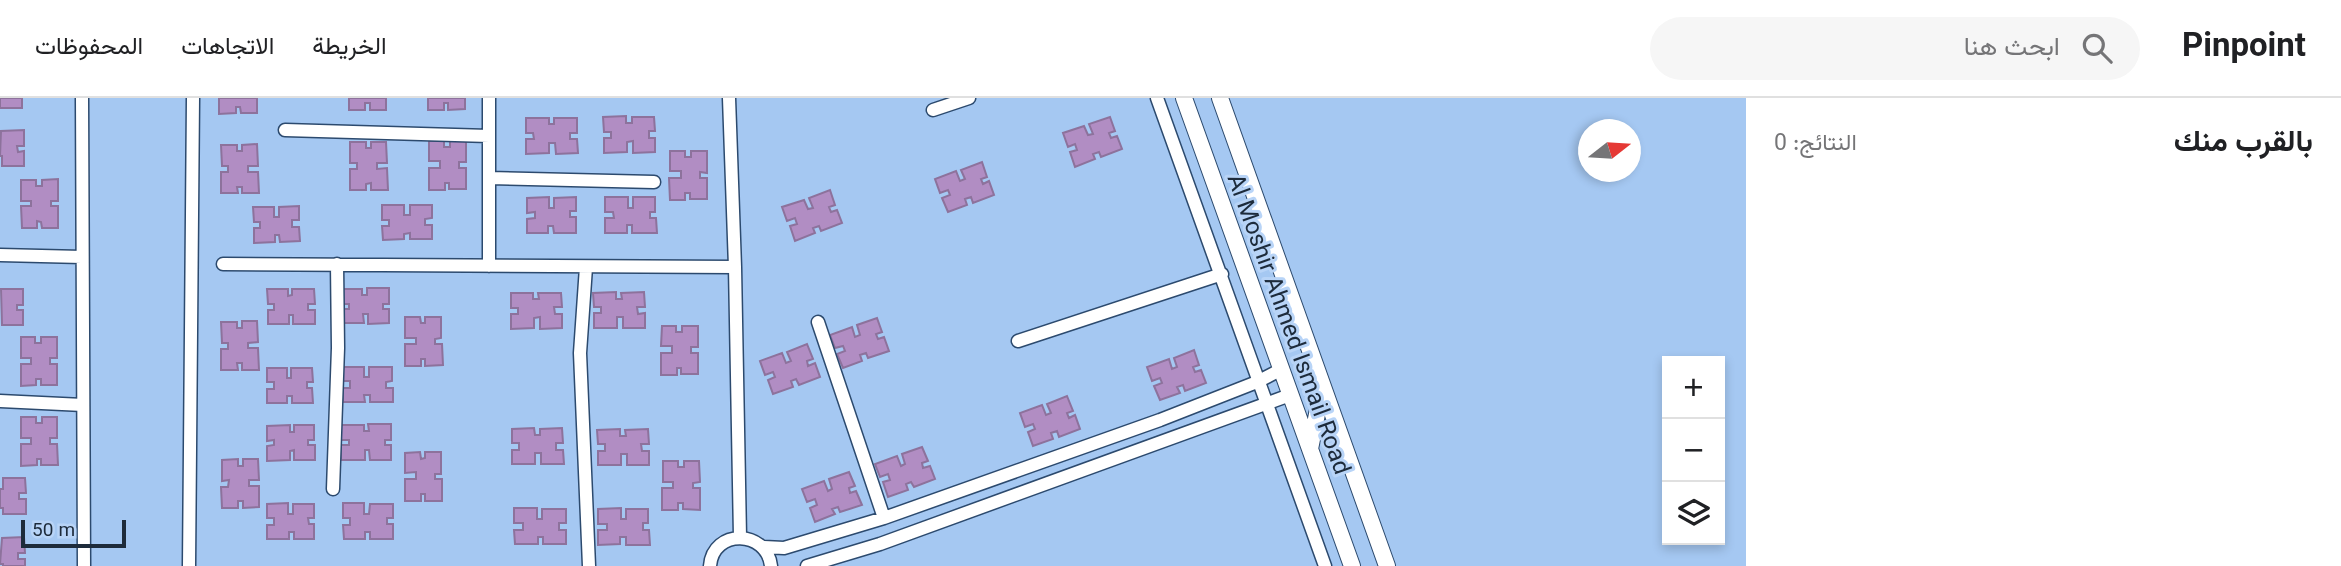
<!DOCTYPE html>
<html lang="ar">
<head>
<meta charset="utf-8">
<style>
  body { margin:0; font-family:Georgia,Vazirmatn,serif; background:#f6f6f6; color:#202124; direction:rtl }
  .controls { position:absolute; right:21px; bottom:21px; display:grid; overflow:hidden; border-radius:0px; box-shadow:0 4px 10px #0003 }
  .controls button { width:63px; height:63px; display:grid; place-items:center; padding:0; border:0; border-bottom:2px solid #e0e0e0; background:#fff; color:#202124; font:35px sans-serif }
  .compass { position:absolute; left:1578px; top:21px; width:63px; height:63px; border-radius:50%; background:#fff; box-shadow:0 4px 10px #0003; rotate:73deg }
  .scale { position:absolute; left:21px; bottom:18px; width:105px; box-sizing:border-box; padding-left:7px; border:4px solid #1d2b3b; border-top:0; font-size:19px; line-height:24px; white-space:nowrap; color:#1d2b3b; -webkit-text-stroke:5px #b8d4f7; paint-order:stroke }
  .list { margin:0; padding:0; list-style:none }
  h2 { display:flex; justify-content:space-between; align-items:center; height:91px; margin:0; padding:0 28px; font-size:30px }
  h2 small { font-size:23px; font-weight:400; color:#757577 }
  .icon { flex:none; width:38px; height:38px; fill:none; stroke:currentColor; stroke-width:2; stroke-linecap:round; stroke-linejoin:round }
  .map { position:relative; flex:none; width:1746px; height:468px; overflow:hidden; direction:ltr }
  header { display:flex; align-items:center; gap:42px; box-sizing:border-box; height:98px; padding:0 35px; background:#fff; border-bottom:2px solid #e0e0e0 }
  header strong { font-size:33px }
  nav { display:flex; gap:38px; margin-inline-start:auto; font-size:24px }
  .search { width:490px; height:63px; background:#f6f6f6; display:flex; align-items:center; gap:18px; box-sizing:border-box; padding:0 24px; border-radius:38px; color:#757577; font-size:26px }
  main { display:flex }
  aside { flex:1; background:#fff }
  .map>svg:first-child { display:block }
</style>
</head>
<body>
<header>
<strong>Pinpoint</strong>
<div class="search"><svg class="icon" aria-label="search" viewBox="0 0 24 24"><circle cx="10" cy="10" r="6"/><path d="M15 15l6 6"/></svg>ابحث هنا</div>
<nav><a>الخريطة</a><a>الاتجاهات</a><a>المحفوظات</a></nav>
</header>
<main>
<aside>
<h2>بالقرب منك<small>النتائج: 0</small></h2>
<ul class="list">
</ul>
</aside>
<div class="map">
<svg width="1746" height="468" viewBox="0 0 1746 468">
  <rect width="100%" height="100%" fill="#a5c8f2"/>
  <!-- building -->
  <path fill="#b18dc3" stroke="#8d729c" stroke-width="2" d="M0 0H22V10H0Z
    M219 0H257V15H241L240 9H236V15L219 16Z
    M349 0H386V12H370V5H365V12H349Z
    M428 0H465V11L448 12V5H444V12H428Z
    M626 18V25H632V19H654L655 33H649V40H655V54L633 55V43L627 44V54L604 55V40H611V34H604L603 19Z
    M1110 19 1115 33 1109 35 1111 40 1117 38 1122 51 1101 59 1099 54 1093 56 1095 61 1075 69 1070 54 1077 52 1075 46 1068 49 1063 35 1084 28 1088 37 1093 36 1089 26Z
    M526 20H549V26H554V20H577V35H570V41H577L578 55 556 56 555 45H549V55L526 56V41H534L533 35H526Z
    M24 32V48H17L18 54 24 53V68H2V58H0L1 33Z
    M429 43H444V49H450V43H466V64H459V70H466V91H449V85H445V92H429V70H440V63H429Z
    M350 44H366V50H371V44H386L387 65H377V71L387 70 388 92H371V85L366 86V92H350V71H357V65H350Z
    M257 46 258 68H248V74H258L259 95H242V89H237L238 95H221V74H228V68H222L221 47H237V53H242V47Z
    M670 53H685V59H691V53H707V75L700 74V80H707V101H690V95H685V102H670L669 80H681V73H670Z
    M982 64 987 79 981 81 983 86 989 83 994 97 973 105 971 99 965 101 967 107 948 114 942 100 950 97 948 92 940 95 935 81 956 73 960 83 965 81 961 72Z
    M58 81V103H51V108H58V130H42L41 124 37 123V130H22L21 108H31V103H21V82H36V88H42V82Z
    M830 92 835 107 829 109 831 114 837 112 842 125 821 133 819 128 813 130 815 135 795 143 790 128 797 126 795 120 787 123 782 109 804 102 808 111 813 110 809 100Z
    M549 99V110H554V100L576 99V113H570V119H576V135H554L553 128H548V135H527V121L535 120V114L527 115V100Z
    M605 99H628V110H633V99H655V114H650V120H656L657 135H632V127H627V135H605V120H614L613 114H605Z
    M382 107H404V117H410V107H432V120L425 121V127H432V141H410V135L404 136V141L383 142 382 128H389V122H382Z
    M299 108V122H292V129H299L300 143 280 144 279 137H275V144L254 145V130H260V124H254L253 109H274V119H279V109Z
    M367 190H389V206H383V211H389V225L368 226V216H363L364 225H343L342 211H349V206H342V191H362V197H367Z
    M1 191H23V207H17V212H23V227H2Z
    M267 191H288V198L292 197V191H314L315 206H308V212H315V226H293V217H289V226H268V212H274V206H268Z
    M616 194V201H622L621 195 644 194 645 209H637L638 216 645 215V230H623V219H617V230H594V215H601V209H594L593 195Z
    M511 195H533V201H539L538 195H561L562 209H554L555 216H562V230L540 231V219L534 220V230L511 231V216H518V210H511Z
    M405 219H420L421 225H425V219H441V240L435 241V246H442L443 267 425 268V261H421V268H405V246H416V240H405Z
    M877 220 882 234 876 236 878 241 884 239 889 253 868 260 866 255 860 257 862 263 843 270 837 256 845 253 843 248 835 250 830 237 852 229 855 239 860 237 857 227Z
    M242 223H257L258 244 248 245V250H258L259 272H242V265H237L238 272H221V251H228V245H222L221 224H237V230H242Z
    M662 228H676V234H682V228H698V249H691V255H698V276H681V270H677V277H661V255H672V248H661Z
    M21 239H35V245H41V239H57V260H50V266H57V287H41V281H36V287L21 288V266H31V260H21Z
    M807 246 813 261 807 263 808 268 815 265 820 279 799 287 796 281 791 283 793 289 773 296 768 282 775 279 773 274 765 277 760 263 782 255 786 265 791 263 787 254Z
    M1194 252 1199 267 1193 269 1195 274 1201 272 1206 285 1185 293 1183 287 1177 289 1180 295 1160 302 1154 288 1162 285 1160 280 1152 283 1147 269 1169 261 1172 271 1177 269 1174 260Z
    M343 269H364V279H369V269H392V283L386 284V290H393V304H370V297H364L365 304H343V290H350V283H343Z
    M267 270H287V280H291V270H312L313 284H307V290H312L313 305H292V298H287V305H267V291H274V284H267Z
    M1067 298 1073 313 1067 315 1069 320 1075 317 1080 331 1059 339 1057 333 1051 335 1053 341 1033 348 1028 334 1035 331 1033 326 1025 329 1020 315 1042 307 1046 317 1051 315 1047 306Z
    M21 319H36V325H42V319H57V340H50V346H57L58 367H41V361H37V367L21 368V346H31V340H21Z
    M368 326H391V342H385V347H391V362H370L369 352H365V362H341V347H349V342H341V327H364V333H369Z
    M290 327V334H294V327H314V342H308V347H315V362H294V352L290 353V362L267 363V348L274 347V342L267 343V328Z
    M534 330 535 337H540V331L562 330 563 345H556V352H563L564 366H541V355H535V366H512V352H519V345H512V331Z
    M620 331V338H626L625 332 648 331 649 346H641L642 353H649V367H627V356H621V367H598V353H605V346H598L597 332Z
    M922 349 928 363 922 365 923 370 930 368 935 381 914 389 911 384 906 386 908 392 888 399 883 384 890 382 888 376 880 379 875 366 897 358 901 368 905 366 902 356Z
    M420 354 421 361 425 360V354H441V376H435V381H442V403H425V396H421V403H405V381H416V374L405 375V355Z
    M238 361V368H243V361H258L259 382H249V388H259V409L243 410V403H238V410H222L221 389H228L229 382 222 383V362Z
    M663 363H678V369H684V363H699L700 384 693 385V390H700V412L683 411V405H678V412H662V390H673V384H663Z
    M849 374 855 388 849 390 850 395 856 393 862 407 840 414 838 409 832 411 835 416 815 424 810 410 817 407 815 401 807 404 802 391 824 383 828 393 832 391 829 381Z
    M3 380H25L26 395H19V401H26V416H3V410H0V391H3Z
    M288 405V416H293V406H314V420H308L309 426H314V441H294V434H289V441H267V427H274V420H267V406Z
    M343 405H364V416H369L370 406H393V420H387V426H393V441H370V434H365V441H344L343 427H350V420H343Z
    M514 410H537V421H542V411H566V425H559V432H566V446H543V439H538V446H515L514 432H523V425H514Z
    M621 410V421H626V411H648V425H643V432H649L650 447H626V439H620V446L598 447V432H607V426H598V411Z
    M24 439 25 455H18V461H25V468H3V466H0L2 440Z"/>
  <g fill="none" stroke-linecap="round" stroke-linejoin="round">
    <!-- minor casing -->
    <g stroke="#2c4a6e" stroke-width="15">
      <path id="minor" d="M82 0 84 468
        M729 0 735 169 740 439
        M1157 0C1214 156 1268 313 1325 468
        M933 12 969 0
        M285 32 489 38
        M489 80 654 84
        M0 157 82 159
        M223 166 735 169
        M489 168V0
        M586 169 580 255 589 468
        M818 224 884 420
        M1018 243 1222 176
        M0 303 83 307
        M333 391 338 250 337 166
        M764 449 784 450 884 420 1160 322 1257 284 1280 272
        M189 468 193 0
        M710 468C713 430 767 432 771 468
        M807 468 880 446 1290 297"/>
    </g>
    <!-- tertiary casing -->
    <g stroke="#2c4a6e" stroke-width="18">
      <path id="tertiary" d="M1184 0 1352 468
        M1220 0 1387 468
        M1310 351 1322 291"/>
    </g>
    <!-- minor -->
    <use href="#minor" stroke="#fff" stroke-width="12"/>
    <!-- tertiary -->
    <use href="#tertiary" stroke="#fff" stroke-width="16"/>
  </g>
  <g text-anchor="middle" stroke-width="6" stroke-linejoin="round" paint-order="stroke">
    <!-- street labels -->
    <g font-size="24" fill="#1d2b3b" stroke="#b8d4f7">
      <text transform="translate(1289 226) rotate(70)" y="8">Al Moshir Ahmed Ismail Road</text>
    </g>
  </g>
</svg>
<div class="controls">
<button>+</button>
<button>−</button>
<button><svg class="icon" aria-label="layers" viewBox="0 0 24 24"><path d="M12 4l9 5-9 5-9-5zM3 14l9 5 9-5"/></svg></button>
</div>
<svg class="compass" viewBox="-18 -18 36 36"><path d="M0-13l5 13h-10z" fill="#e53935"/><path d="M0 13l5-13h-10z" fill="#757577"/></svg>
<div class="scale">50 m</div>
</div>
</main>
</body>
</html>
